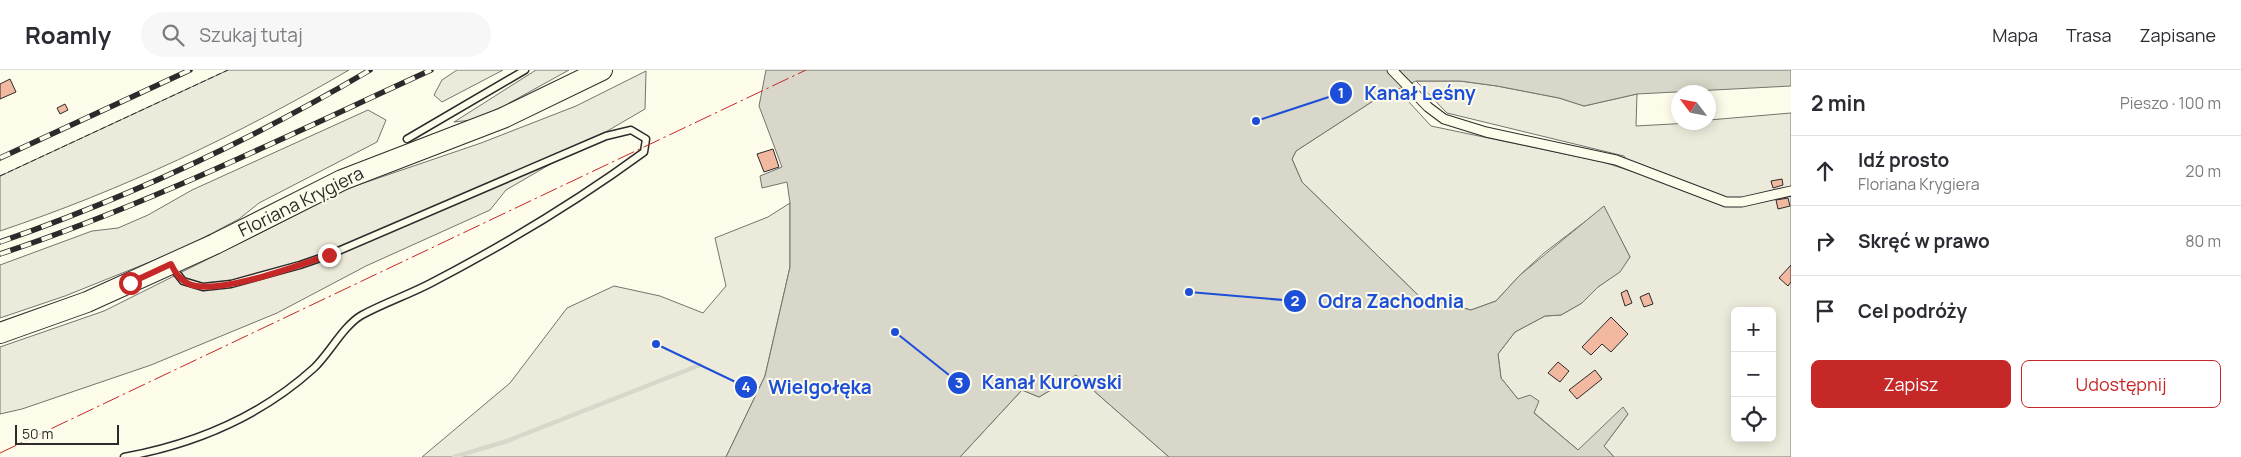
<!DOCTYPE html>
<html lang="pl">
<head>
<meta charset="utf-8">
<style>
  body { margin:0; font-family:Manrope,sans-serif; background:#f7f7f7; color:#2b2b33 }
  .controls { position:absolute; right:15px; bottom:15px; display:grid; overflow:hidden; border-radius:8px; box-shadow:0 2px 12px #0003 }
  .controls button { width:45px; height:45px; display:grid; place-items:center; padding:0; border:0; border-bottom:1px solid #e1e1e2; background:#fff; color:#2b2b33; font:25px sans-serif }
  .compass { position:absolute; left:1671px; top:15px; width:45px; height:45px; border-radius:50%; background:#fff; box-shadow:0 2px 12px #0003; rotate:302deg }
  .scale { position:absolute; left:15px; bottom:12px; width:104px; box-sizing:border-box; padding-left:5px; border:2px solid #2b2b2b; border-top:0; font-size:14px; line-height:18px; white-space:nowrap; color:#2b2b2b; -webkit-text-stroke:4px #fdfbea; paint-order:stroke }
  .stop { position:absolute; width:15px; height:15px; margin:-11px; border:4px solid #c62828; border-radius:50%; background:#fff }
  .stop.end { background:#c62828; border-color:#fff; box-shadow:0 1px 5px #0008 }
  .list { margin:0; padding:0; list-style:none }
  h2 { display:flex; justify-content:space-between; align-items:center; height:65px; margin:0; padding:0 20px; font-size:21px }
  h2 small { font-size:16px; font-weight:400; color:#7c7c81 }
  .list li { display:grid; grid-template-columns:32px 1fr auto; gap:15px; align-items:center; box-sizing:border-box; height:70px; padding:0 20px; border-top:1px solid #e1e1e2 }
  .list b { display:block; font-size:19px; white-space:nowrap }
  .list p { margin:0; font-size:16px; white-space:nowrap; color:#7c7c81 }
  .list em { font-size:16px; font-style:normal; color:#7c7c81 }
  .actions { display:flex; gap:10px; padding:15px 20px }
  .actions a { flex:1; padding:11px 0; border:1px solid #c62828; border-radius:8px; text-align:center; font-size:18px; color:#c62828 }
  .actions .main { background:#c62828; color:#fff }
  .icon { flex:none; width:28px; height:28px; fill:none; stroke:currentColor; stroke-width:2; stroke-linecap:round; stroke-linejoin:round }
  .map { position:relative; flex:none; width:1791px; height:387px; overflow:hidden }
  header { display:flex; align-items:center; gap:30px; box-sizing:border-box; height:70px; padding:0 25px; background:#fff; border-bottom:1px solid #e1e1e2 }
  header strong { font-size:24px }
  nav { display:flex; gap:28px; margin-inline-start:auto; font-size:18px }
  .search { width:350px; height:45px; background:#f7f7f7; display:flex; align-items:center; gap:12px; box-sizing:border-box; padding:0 18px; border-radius:28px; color:#7c7c81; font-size:19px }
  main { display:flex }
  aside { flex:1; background:#fff }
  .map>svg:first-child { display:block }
</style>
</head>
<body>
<header>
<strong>Roamly</strong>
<div class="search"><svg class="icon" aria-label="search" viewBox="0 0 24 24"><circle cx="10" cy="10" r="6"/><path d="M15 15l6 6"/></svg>Szukaj tutaj</div>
<nav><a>Mapa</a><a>Trasa</a><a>Zapisane</a></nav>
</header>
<main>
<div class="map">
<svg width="1791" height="387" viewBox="0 0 1791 387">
  <rect width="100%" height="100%" fill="#fdfbea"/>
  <!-- green -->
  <path fill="#ecebdb" stroke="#74746e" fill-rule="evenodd" d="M228 0H349C238 65 122 120 0 161V106Z
    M457 0H503L442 32 434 25 442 10Z
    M536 0H569L502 37 472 50 454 52Z
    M646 1 645 39 506 120 490 140 366 196 277 243 151 295 22 339 0 344V277L104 241 352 117 481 73 576 36Z
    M1416 11H1460L1497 16 1559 28 1584 36 1637 24 1636 56 1708 52 1709 50 1791 43V387H1614L1604 376 1628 344 1578 380 1518 329 1501 308 1498 284 1515 262 1545 246 1561 245 1582 233 1598 217 1619 202 1630 187 1604 137 1544 183 1520 205 1496 231 1471 240 1420 227 1302 112 1292 89 1296 81 1373 31 1398 20 1431 56 1603 92 1634 102 1624 86 1447 43ZM1735 241H1772V368H1735Z
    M368 40 386 50 377 72 259 133 239 149 182 179 65 226 0 248V195L92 161 118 158 148 145 192 120Z
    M790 133V197L765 306 726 387H422L510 313 567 238 614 216 660 226 703 243 726 216 715 168 768 147Z
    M1076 305 1169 387H960L1022 320 1039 327Z"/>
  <!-- water -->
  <path fill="#d8d7c9" stroke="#74746e" d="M766 0H1791V16L1637 24 1584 36 1559 28 1497 16 1460 11H1416L1373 31 1296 81 1292 89 1302 112 1420 227 1471 240 1496 231 1520 205 1604 136 1630 187 1620 202 1598 217 1582 233 1561 245 1545 246 1515 262 1498 284 1501 308 1518 329 1530 325 1539 331 1534 343 1578 380 1623 337 1628 344 1604 376 1614 387H1169L1076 305 1039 327 1022 320 960 387H726L765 306 790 197V133L787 112 762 118 760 106 782 97 759 36Z"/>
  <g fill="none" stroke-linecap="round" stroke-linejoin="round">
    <!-- stream -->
    <path stroke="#d8d7c9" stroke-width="4.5" d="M454 387 507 371 700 295"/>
  </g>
  <!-- building -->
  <path fill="#f2b8a0" stroke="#2b2b2b" d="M10 9 16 22 0 29V14Z
    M65 34 68 40 60 44 57 38Z
    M773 79 779 97 764 102 757 84Z
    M1782 109 1783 115 1773 118 1771 111Z
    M1788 128 1790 136 1778 139 1776 130Z
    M1791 195V212L1788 216 1779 208Z
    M1627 220 1632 233 1625 236 1621 223Z
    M1649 223 1653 234 1644 237 1640 227Z
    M1611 247 1628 264 1611 282 1602 274 1591 285 1582 277Z
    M1558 292 1569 301 1560 312 1548 303Z
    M1595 300 1602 309 1577 329 1569 320Z"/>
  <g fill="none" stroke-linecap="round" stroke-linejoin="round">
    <!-- service casing -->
    <g stroke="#2b2b2b" stroke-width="9">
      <path id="service" d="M407 69 525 0
        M124 387C195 374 260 347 314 298 329 284 344 255 362 245 384 233 408 225 431 213 502 176 580 129 644 82L646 69 631 60 606 66 329 185 300 195 231 214 203 217 183 211 172 197"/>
    </g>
    <!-- pedestrian casing -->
    <g stroke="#2b2b2b" stroke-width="11">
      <path id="pedestrian" d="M1392 0 1428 37 1444 49 1486 62 1616 90 1726 132H1742L1791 121"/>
    </g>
    <!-- primary casing -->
    <g stroke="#2b2b2b" stroke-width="22">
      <path id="primary" d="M0 263 87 232 215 174 342 110 503 48 602 0"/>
    </g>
    <!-- service -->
    <use href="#service" stroke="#fdfbea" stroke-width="6"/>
    <!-- pedestrian -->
    <use href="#pedestrian" stroke="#fdfbea" stroke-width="9"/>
    <!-- primary -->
    <use href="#primary" stroke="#fdfbea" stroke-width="20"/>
    <!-- rail casing -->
    <g stroke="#2b2b2b" stroke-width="5.5">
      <path id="rail" d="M0 88 190 0
        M0 172C129 127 252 70 370 0
        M0 184C148 135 289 65 431 0"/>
    </g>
    <!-- rail -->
    <use href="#rail" stroke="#fdfbea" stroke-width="4" stroke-dasharray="11" stroke-linecap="butt"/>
    <!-- fence -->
    <path stroke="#2b2b2b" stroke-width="1" stroke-dasharray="6 2.5" stroke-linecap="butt" d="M0 106 228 0"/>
    <!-- power -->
    <path stroke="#c62828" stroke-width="1" stroke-dasharray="18 4 2.5 4" stroke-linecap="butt" d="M0 383 806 0"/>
  </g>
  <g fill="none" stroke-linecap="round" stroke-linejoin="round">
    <!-- route -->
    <path stroke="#c62828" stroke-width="6" d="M130 213 171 194C175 203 180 210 189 214 217 226 299 195 329 185"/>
  </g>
  <g text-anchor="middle" stroke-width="4" stroke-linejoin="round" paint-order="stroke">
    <!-- street labels -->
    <g font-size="18" fill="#2b2b2b" stroke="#fdfbea">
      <text transform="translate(301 132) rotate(-26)" y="6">Floriana Krygiera</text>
    </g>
  </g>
  <!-- callouts -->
  <path fill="none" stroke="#1d4ed8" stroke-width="2" d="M1256 51L1341 23M1189 222L1295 231M895 262L959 313M656 274L746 317"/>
  <g fill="#1d4ed8" stroke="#fdfbea" stroke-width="2">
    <circle cx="1256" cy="51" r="5"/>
    <circle cx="1189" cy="222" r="5"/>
    <circle cx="895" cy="262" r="5"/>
    <circle cx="656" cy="274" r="5"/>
    <circle cx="1341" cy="23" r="12"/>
    <circle cx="1295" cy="231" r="12"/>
    <circle cx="959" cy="313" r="12"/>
    <circle cx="746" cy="317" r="12"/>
  </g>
  <g font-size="15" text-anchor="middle" font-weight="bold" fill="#fff">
    <text x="1341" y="28">1</text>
    <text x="1295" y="236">2</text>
    <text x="959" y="318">3</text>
    <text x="746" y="322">4</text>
  </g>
  <g font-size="19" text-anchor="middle" font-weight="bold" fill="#1d4ed8" stroke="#fdfbea" stroke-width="4" stroke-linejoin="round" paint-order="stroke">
    <text x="1420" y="30">Kanał Leśny</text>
    <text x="1391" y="238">Odra Zachodnia</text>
    <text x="1052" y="319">Kanał Kurowski</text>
    <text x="820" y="324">Wielgołęka</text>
  </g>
</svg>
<div class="controls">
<button>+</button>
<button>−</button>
<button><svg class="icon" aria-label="locate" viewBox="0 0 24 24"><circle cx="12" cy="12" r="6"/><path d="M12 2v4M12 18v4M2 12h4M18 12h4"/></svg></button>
</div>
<svg class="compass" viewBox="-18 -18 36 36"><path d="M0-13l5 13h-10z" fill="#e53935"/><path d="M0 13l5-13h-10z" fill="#7c7c81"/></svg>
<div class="scale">50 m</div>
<div class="stop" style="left:130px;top:213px"></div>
<div class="stop end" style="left:329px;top:185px"></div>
</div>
<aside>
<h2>2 min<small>Pieszo · 100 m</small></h2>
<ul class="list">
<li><svg class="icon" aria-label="ahead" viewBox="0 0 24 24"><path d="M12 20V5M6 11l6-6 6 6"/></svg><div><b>Idź prosto</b><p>Floriana Krygiera</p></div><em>20 m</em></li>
<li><svg class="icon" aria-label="right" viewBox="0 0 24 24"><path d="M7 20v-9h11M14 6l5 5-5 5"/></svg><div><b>Skręć w prawo</b></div><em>80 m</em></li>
<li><svg class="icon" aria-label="arrive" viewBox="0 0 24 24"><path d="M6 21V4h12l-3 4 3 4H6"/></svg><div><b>Cel podróży</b></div></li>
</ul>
<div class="actions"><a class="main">Zapisz</a><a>Udostępnij</a></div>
</aside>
</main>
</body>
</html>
